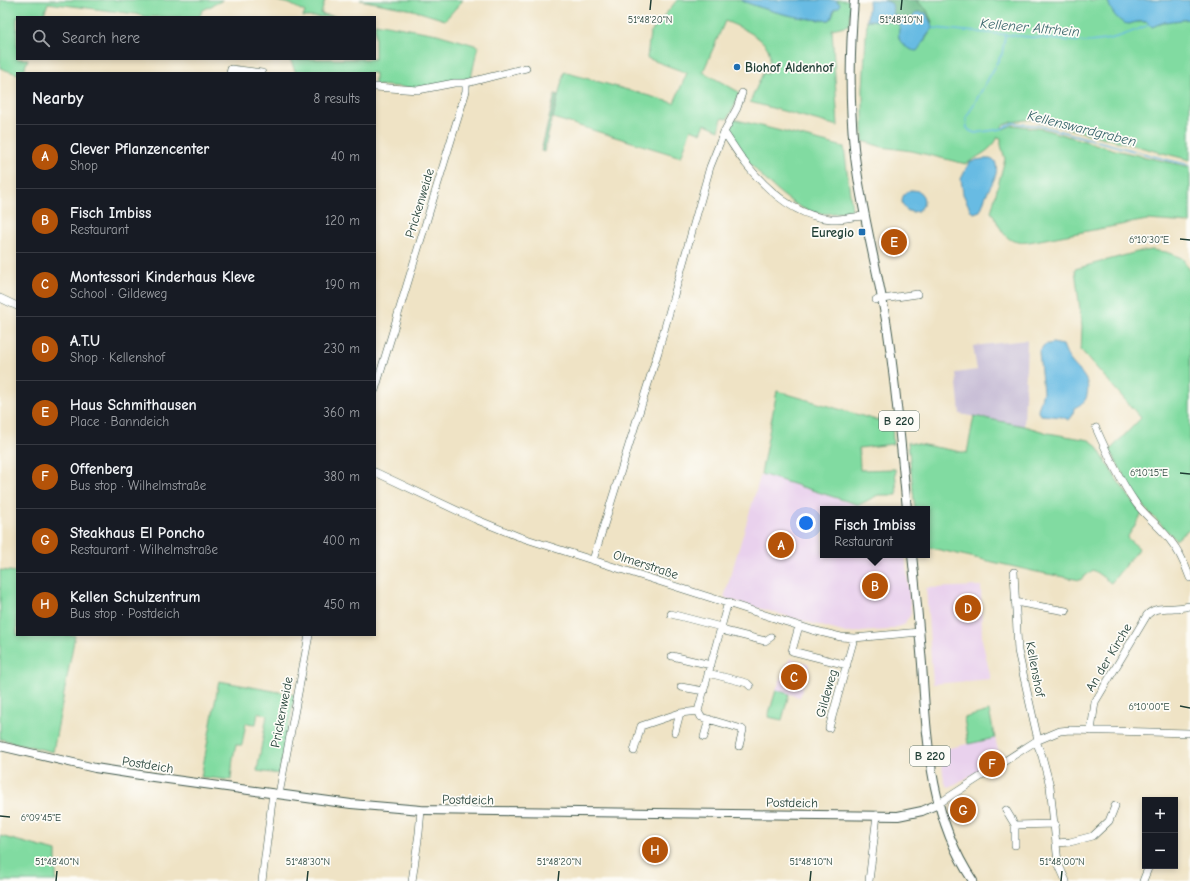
<!DOCTYPE html>
<html lang="en">
<head>
<meta charset="utf-8">
<style>
  body { margin:0; font-family:"Comic Neue",sans-serif; background:#20242c; color:#f1f3f6 }
  .controls { position:absolute; right:12px; bottom:12px; display:grid; overflow:hidden; border-radius:0px; box-shadow:0 2px 6px #0003 }
  .controls button { width:36px; height:36px; display:grid; place-items:center; padding:0; border:0; border-bottom:1px solid #363941; background:#171b24; color:#f1f3f6; font:20px sans-serif }
  .you { position:absolute; left:806px; top:523px; width:14px; height:14px; margin:-10px; border:3px solid #fff; border-radius:50%; background:#1a73e8; box-shadow:0 0 0 6px #1a73e833 }
  .badge { display:grid; place-items:center; width:26px; height:26px; border-radius:50%; background:#b45309; color:#fff; font-size:13px; font-weight:700 }
  .pin { position:absolute; translate:-50% -50%; border:2px solid #fff; box-shadow:0 1px 4px #0006 }
  .popup { position:absolute; left:820px; top:506px; width:110px; height:52px; box-sizing:border-box; display:grid; place-content:center; border-radius:0px; background:#171b24; filter:drop-shadow(0 1px 3px #0005); font-size:13px; white-space:nowrap; color:#9ea1a6 }
  .popup b { font-size:15px; color:#f1f3f6 }
  .popup::after { content:''; position:absolute; left:50%; top:100%; margin-left:-8px; border:8px solid transparent; border-top-color:#171b24 }
  .list { margin:0; padding:0; list-style:none }
  h2 { display:flex; justify-content:space-between; align-items:center; height:52px; margin:0; padding:0 16px; font-size:17px }
  h2 small { font-size:13px; font-weight:400; color:#9ea1a6 }
  .list li { display:grid; grid-template-columns:26px 1fr auto; gap:12px; align-items:center; box-sizing:border-box; height:64px; padding:0 16px; border-top:1px solid #363941 }
  .list b { display:block; font-size:15px; white-space:nowrap }
  .list p { margin:0; font-size:13px; white-space:nowrap; color:#9ea1a6 }
  .list em { font-size:13px; font-style:normal; color:#9ea1a6 }
  .icon { flex:none; width:22px; height:22px; fill:none; stroke:currentColor; stroke-width:2; stroke-linecap:round; stroke-linejoin:round }
  .map { position:relative; flex:none; width:1190px; height:881px; overflow:hidden }
  .search { position:absolute; background:#171b24; box-shadow:0 2px 6px #0003; left:16px; top:16px; width:360px; height:44px; display:flex; align-items:center; gap:10px; box-sizing:border-box; padding:0 14px; border-radius:0px; color:#9ea1a6; font-size:15px }
  .panel { position:absolute; background:#171b24; box-shadow:0 2px 6px #0003; left:16px; top:72px; width:360px; height:564px; border-radius:0px }
  .map>svg:first-child { display:block }
</style>
</head>
<body>
<div class="map">
<svg width="1190" height="881" viewBox="0 0 1190 881">
  <rect width="100%" height="100%" fill="#fdfcf7"/>
  <filter id="ink" filterUnits="userSpaceOnUse"><feTurbulence type="fractalNoise" baseFrequency=".025" numOctaves="2"/><feDisplacementMap in="SourceGraphic" scale="8" xChannelSelector="R" yChannelSelector="G"/><feConvolveMatrix kernelMatrix="1 2 1 2 8 2 1 2 1" color-interpolation-filters="sRGB"/></filter>
  <filter id="wash" filterUnits="userSpaceOnUse"><feTurbulence type="fractalNoise" baseFrequency=".012" numOctaves="4" result="noise"/><feDisplacementMap in="SourceGraphic" scale="16" xChannelSelector="R" yChannelSelector="G"/><feGaussianBlur stdDeviation="0.9" result="paint"/><feColorMatrix in="noise" values="0 0 0 0 0 0 0 0 0 0 0 0 0 0 0 0 0 1.4 0 .05"/><feComposite in="paint" operator="in"/></filter>
  <g filter="url(#wash)">
    <rect width="100%" height="100%" fill="#efe3c5"/>
    <!-- built -->
    <path fill="#e9d1ed" d="M761 474 869 509H823V555H905L911 612 910 616 905 622 906 624 887 630 846 633 724 598Z
      M981 586 982 640 991 679 933 684 926 588Z
      M790 658 809 664 800 697 789 694 782 720 768 717 776 690Z
      M995 738 1000 757 955 785 950 787 947 786 944 781 940 750Z"/>
    <!-- industrial -->
    <path fill="#c9bfd7" d="M1027 340 1024 426 960 414 956 373 977 370 973 346Z"/>
    <!-- green -->
    <path fill="#81dba1" stroke="#508c6a" d="M0 0H223L203 10 199 17H146L135 14 48 3 43 17H17V59H28L23 73H17V74L0 68Z
      M274 0H325L321 14 339 17H303L305 12 290 4Z
      M360 0H463L445 20 413 10Z
      M677 0H740C764 10 804 21 830 20 833 17 837 4 837 0H851L849 25 832 29 838 126 750 102 763 73 768 74C769 67 771 59 769 52 766 38 738 26 725 21L703 72 739 92 735 105 727 119 722 118 719 130 705 124 701 133 691 129 681 157 553 118 564 72 674 103 687 73 647 58 650 33Z
      M915 0H1108V3L1129 24 1136 22H1147L1152 27 1164 22 1190 19V160L1032 119 1012 122 1002 126 1003 129 1013 125 1043 129 1119 151 1190 167V223L1147 220 1029 242C1011 244 1005 238 997 222 995 218 994 215 991 212L1005 159 1001 145V138L998 137C992 151 977 156 966 164L912 151 882 147 863 141V88L867 20C878 21 890 19 900 25L899 34 925 40 933 27 930 21 932 22 919 2Z
      M375 23 437 34 478 46 471 78 415 88 375 85V73H296L290 59H375Z
      M733 119 844 147 852 210C838 213 823 216 809 211 785 203 739 158 732 134 730 128 731 124 733 119Z
      M1152 250 1166 252 1182 258 1190 270V528L1176 540 1146 509 1130 487 1110 450 1141 418 1081 350 1082 327 1075 269 1137 252Z
      M777 391 876 420 892 419 893 444 859 448 860 470 895 469 897 495H878L859 505 761 474Z
      M974 416 1024 426 1048 433 1089 440 1095 444 1117 480 1142 514 1127 538 1139 548 1111 583 1093 570 1080 580 1037 572 927 547V509H915L908 442 967 453Z
      M0 570 17 572V635H75L53 752 0 739Z
      M219 681 295 695 279 774 257 771 267 715 258 713 256 724 246 723 242 745H236L233 758 231 780 201 777Z
      M776 690 789 694 782 720 768 717Z
      M989 711 995 738 968 744 964 718Z
      M0 836 56 851V881H0Z"/>
    <!-- forest -->
    <path fill="#68bb87" stroke="#447c5e" d="M884 0H915L927 10 932 22 930 21 926 13 917 12 909 20 902 19 893 14 889 2Z
      M555 94 558 95 544 152 541 151Z"/>
    <!-- water -->
    <path fill="#67bbe3" stroke="#437c8c" d="M740 0H837V2L840 3 839 7 834 9 832 17 830 20C804 21 764 10 740 0Z
      M869 0C876 0 888 0 892 4 893 7 892 11 893 14L902 19 909 20 917 12 926 13 933 27V29C927 33 922 45 917 51 910 51 901 45 899 38 898 34 899 29 900 24 889 19 878 21 867 20Z
      M1108 0H1190V19L1164 22 1152 27 1147 22C1144 22 1141 21 1137 22 1134 22 1131 24 1128 24 1118 23 1109 9 1108 0Z
      M983 159H990L995 161C1000 173 992 183 987 193 984 199 983 206 980 211L974 213 971 211 963 194 961 179 969 163 976 160Z
      M902 201a11 11 0 1 1 22 0a11 11 0 1 1-22 0Z
      M1053 343 1063 345C1065 350 1067 355 1070 360 1079 372 1091 378 1087 395 1086 402 1080 405 1074 408L1073 415 1069 420 1062 417 1041 415 1038 410 1043 392 1039 352 1044 345Z"/>
    <g fill="none" stroke-linecap="round" stroke-linejoin="round">
      <!-- stream -->
      <path stroke="#67bbe3" stroke-width="1.5" d="M933 28 1085 42C1112 41 1127 34 1151 24
        M996 64 1002 54 1005 36
        M995 67 966 118 967 128 970 131 975 133 1001 129 1013 123 1041 126 1168 160 1190 165"/>
    </g>
  </g>
  <g filter="url(#ink)">
    <g fill="none" stroke-linecap="round" stroke-linejoin="round">
      <!-- minor casing -->
      <g stroke="#3e564a" stroke-width="8">
        <path id="minor" d="M230 73 231 69 262 73
          M375 87 418 90 454 83H466
          M724 132C731 142 738 154 746 164 767 190 797 217 831 219 842 220 854 216 865 216
          M0 298 17 306
          M876 300 917 294
          M375 390 466 91V83L526 68
          M1096 428C1107 453 1118 477 1133 499 1143 515 1159 525 1170 540 1179 551 1185 564 1190 578
          M375 472 475 519 517 536 812 630 841 637 854 638 920 632
          M593 560 658 352 710 167 724 132 737 108 742 93
          M1014 572 1018 651 1038 740
          M1015 602 1066 611
          M671 614 721 627 725 631 765 641 771 637
          M799 626 792 651 847 665
          M672 656 711 665
          M708 673 747 683 750 686
          M681 687 704 691
          M698 711 701 717 742 729 743 730 739 746
          M829 728 854 638
          M1091 731 1095 702 1147 615C1155 607 1164 609 1174 608 1179 608 1185 607 1190 606
          M675 732 680 713
          M704 737 709 719
          M1036 741 1042 756 1050 786 1058 863 1066 881
          M634 751 641 726 680 713 698 711 728 602
          M279 794 309 635
          M938 804 1036 741 1060 731 1070 730 1190 733
          M1006 810 1015 825 1055 824
          M1015 825V845
          M1056 843 1070 842 1093 836 1109 821 1115 806
          M262 881 273 793
          M412 881 419 833 421 810
          M869 881 877 815
          M1143 881 1149 866"/>
      </g>
      <!-- major casing -->
      <g stroke="#3e564a" stroke-width="10">
        <path id="major" d="M854 0C850 49 849 99 854 148 860 206 876 262 886 320 896 383 901 446 907 509
          M912 555C916 591 919 628 922 664 927 740 929 816 973 881
          M0 746 95 768 153 777 351 804 421 810 898 816 922 811 938 804"/>
      </g>
      <!-- minor -->
      <use href="#minor" stroke="#fff" stroke-width="7"/>
      <!-- major -->
      <use href="#major" stroke="#fff" stroke-width="8"/>
    </g>
  </g>
  <!-- ticks -->
  <path fill="none" stroke="#1f3d34" stroke-width="1.5" d="M650 10 651 0M901 10 902 0M1180 239 1190 240M1180 473 1190 474M1180 706 1190 708M0 816 10 817M56 881 57 871M307 881 308 871M558 881 559 871M810 881 811 871M1061 881 1062 871"/>
  <!-- markers -->
  <g fill="#1f6fb2" stroke="#fdfcf7" stroke-width="1.5">
    <circle cx="737" cy="67" r="4"/>
    <rect x="858" y="228" width="8" height="8" rx="2"/>
  </g>
  <g text-anchor="middle" stroke-width="3.5" stroke-linejoin="round" paint-order="stroke">
    <!-- shield labels -->
    <g fill="#fdfcf7" stroke="#62766e" stroke-width="1">
      <rect x="879" y="411" width="40" height="20" rx="3"/>
      <rect x="910" y="746" width="40" height="20" rx="3"/>
    </g>
    <g font-size="12" font-weight="bold" fill="#1f3d34">
      <text x="899" y="425">B 220</text>
      <text x="930" y="760">B 220</text>
    </g>
    <!-- poi labels -->
    <g font-size="13" font-weight="bold" fill="#1f3d34" stroke="#fdfcf7" text-anchor="start">
      <text x="745" y="72">Biohof Aldenhof</text>
      <text x="854" y="237" text-anchor="end">Euregio</text>
    </g>
    <!-- street labels -->
    <g font-size="13" fill="#1f3d34" stroke="#fdfcf7">
      <text transform="translate(419 203) rotate(-73)" y="5">Prickenweide</text>
      <text transform="translate(646 564) rotate(18)" y="5">Olmerstraße</text>
      <text transform="translate(1108 657) rotate(-59)" y="5">An der Kirche</text>
      <text transform="translate(1036 669) rotate(79)" y="5">Kellenshof</text>
      <text transform="translate(826 693) rotate(-74)" y="5">Gildeweg</text>
      <text transform="translate(281 712) rotate(-79)" y="5">Prickenweide</text>
      <text transform="translate(148 764) rotate(9)" y="5">Postdeich</text>
      <text transform="translate(468 799) rotate(1)" y="5">Postdeich</text>
      <text transform="translate(792 802) rotate(1)" y="5">Postdeich</text>
    </g>
    <!-- water labels -->
    <g font-size="14" font-style="italic" fill="#356369" stroke="#fdfcf7">
      <text transform="translate(1030 27) rotate(5)" y="5">Kellener Altrhein</text>
      <text transform="translate(1082 128) rotate(14)" y="5">Kellenswardgraben</text>
    </g>
  </g>
  <g font-size="10" text-anchor="middle" fill="#1f3d34" stroke="#fdfcf7" stroke-width="3.5" stroke-linejoin="round" paint-order="stroke">
    <text x="650" y="23">51°48'20"N</text>
    <text x="901" y="23">51°48'10"N</text>
    <text x="1149" y="243">6°10'30"E</text>
    <text x="1149" y="476">6°10'15"E</text>
    <text x="1149" y="710">6°10'00"E</text>
    <text x="41" y="821">6°09'45"E</text>
    <text x="57" y="865">51°48'40"N</text>
    <text x="308" y="865">51°48'30"N</text>
    <text x="559" y="865">51°48'20"N</text>
    <text x="811" y="865">51°48'10"N</text>
    <text x="1062" y="865">51°48'00"N</text>
  </g>
</svg>
<div class="controls">
<button>+</button>
<button>−</button>
</div>
<div class="you"></div>
<div class="pin badge" style="left:781px;top:545px">A</div>
<div class="pin badge" style="left:875px;top:586px">B</div>
<div class="popup"><b>Fisch Imbiss</b>Restaurant</div>
<div class="pin badge" style="left:794px;top:677px">C</div>
<div class="pin badge" style="left:968px;top:608px">D</div>
<div class="pin badge" style="left:894px;top:242px">E</div>
<div class="pin badge" style="left:992px;top:764px">F</div>
<div class="pin badge" style="left:963px;top:810px">G</div>
<div class="pin badge" style="left:655px;top:850px">H</div>
<div class="search"><svg class="icon" aria-label="search" viewBox="0 0 24 24"><circle cx="10" cy="10" r="6"/><path d="M15 15l6 6"/></svg>Search here</div>
<section class="panel">
<h2>Nearby<small>8 results</small></h2>
<ul class="list">
<li><span class="badge">A</span><div><b>Clever Pflanzencenter</b><p>Shop</p></div><em>40 m</em></li>
<li><span class="badge">B</span><div><b>Fisch Imbiss</b><p>Restaurant</p></div><em>120 m</em></li>
<li><span class="badge">C</span><div><b>Montessori Kinderhaus Kleve</b><p>School · Gildeweg</p></div><em>190 m</em></li>
<li><span class="badge">D</span><div><b>A.T.U</b><p>Shop · Kellenshof</p></div><em>230 m</em></li>
<li><span class="badge">E</span><div><b>Haus Schmithausen</b><p>Place · Banndeich</p></div><em>360 m</em></li>
<li><span class="badge">F</span><div><b>Offenberg</b><p>Bus stop · Wilhelmstraße</p></div><em>380 m</em></li>
<li><span class="badge">G</span><div><b>Steakhaus El Poncho</b><p>Restaurant · Wilhelmstraße</p></div><em>400 m</em></li>
<li><span class="badge">H</span><div><b>Kellen Schulzentrum</b><p>Bus stop · Postdeich</p></div><em>450 m</em></li>
</ul>
</section>
</div>
</body>
</html>
